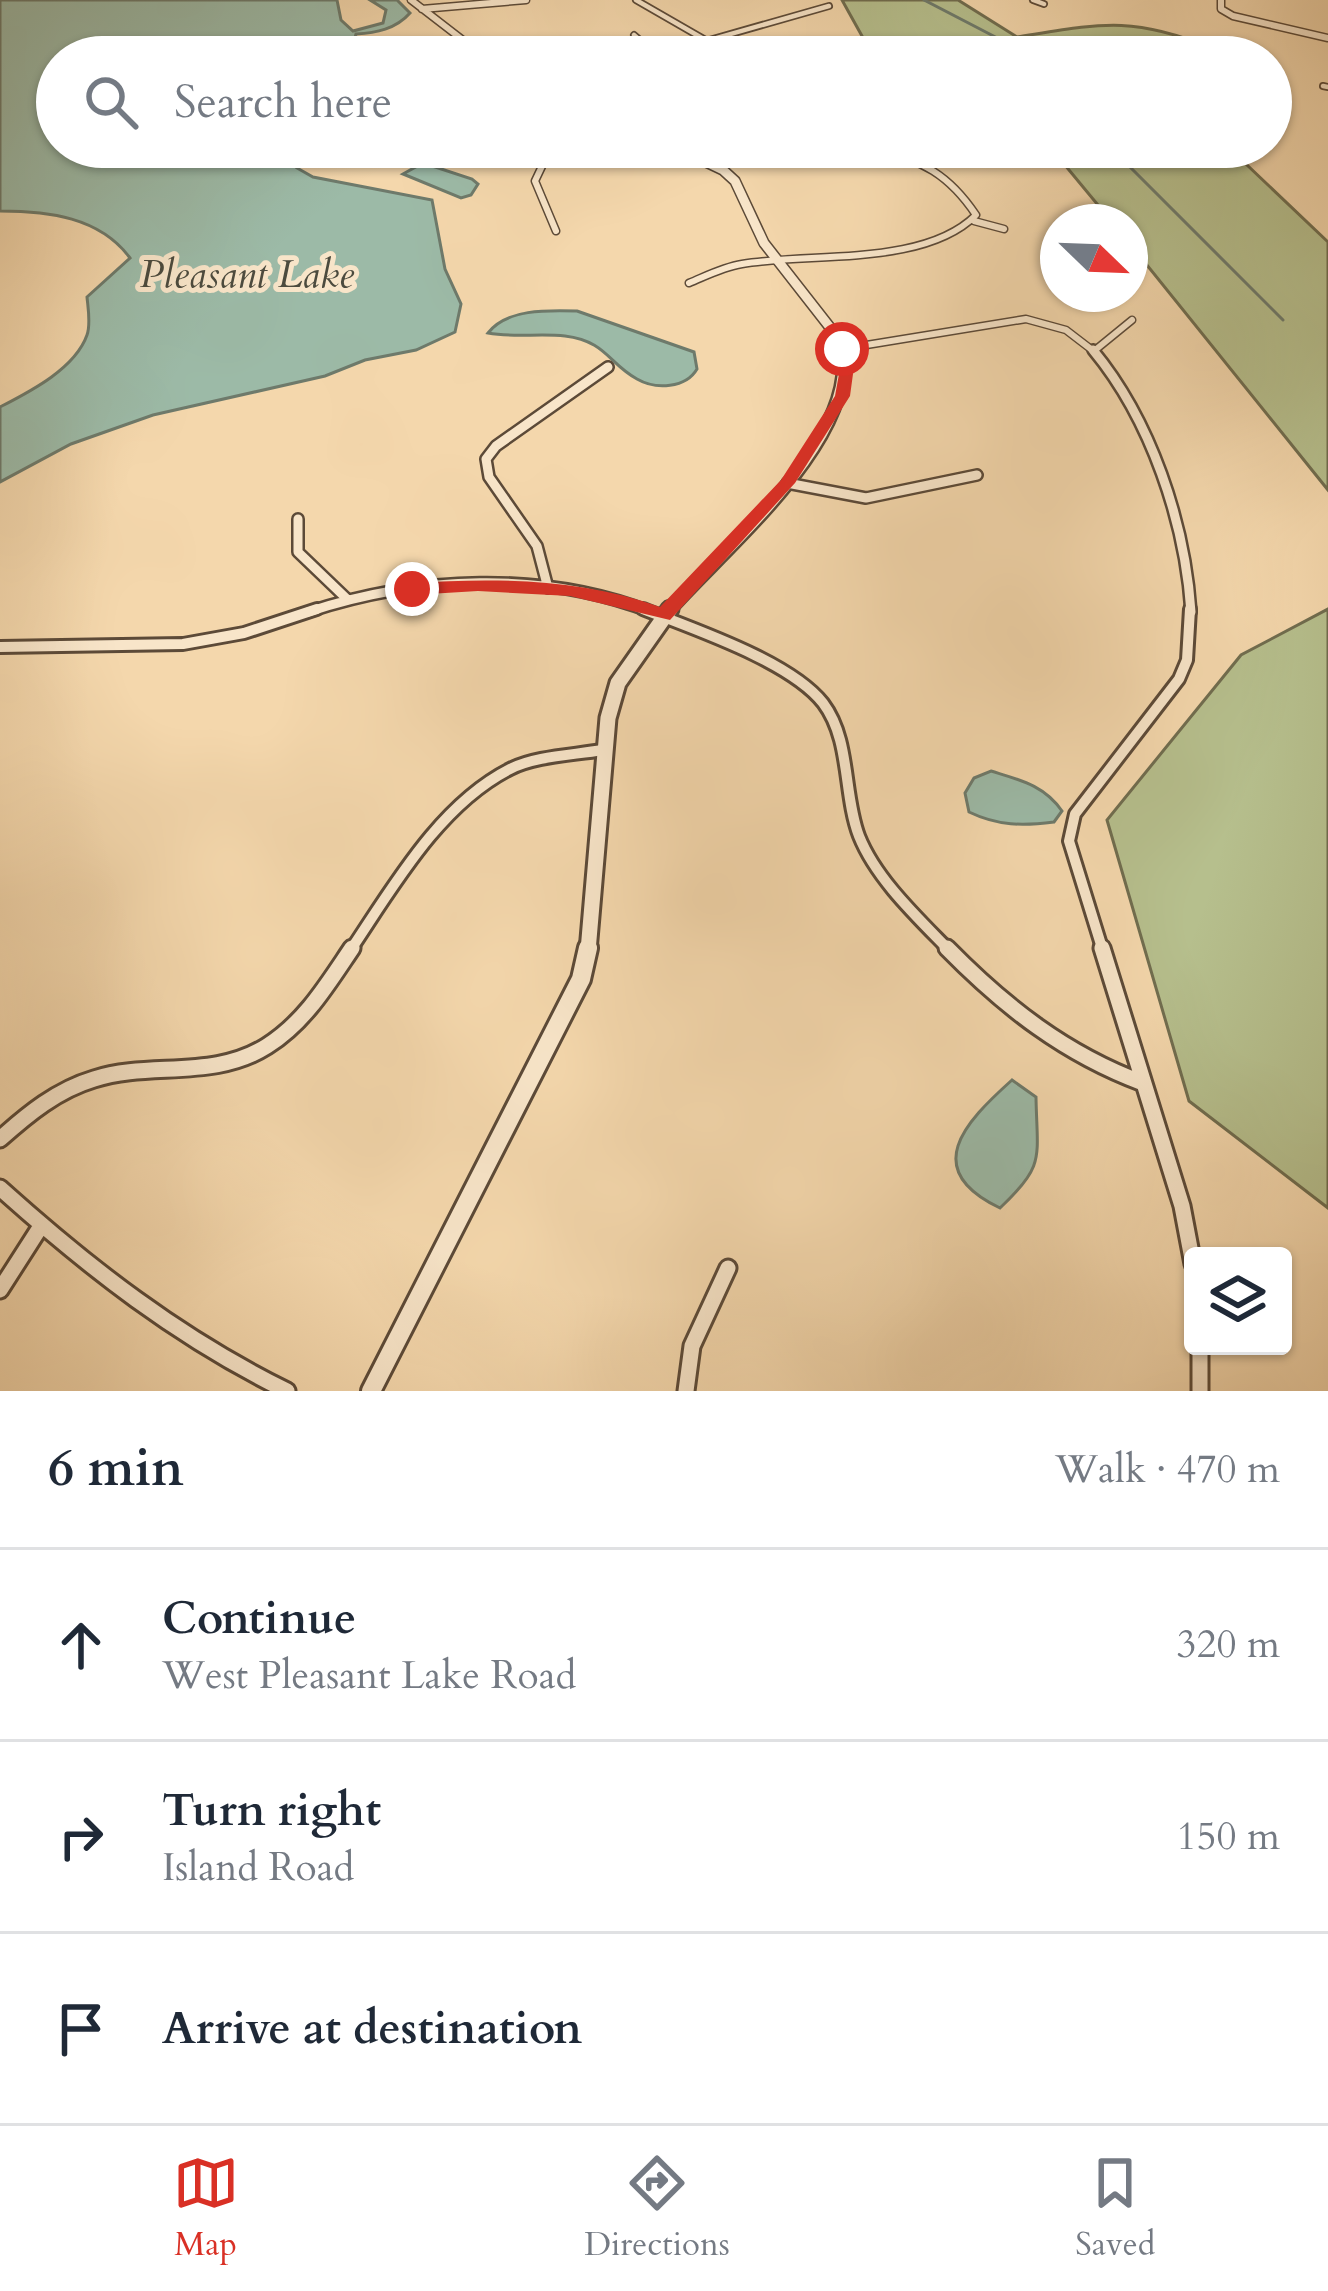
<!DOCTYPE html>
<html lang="en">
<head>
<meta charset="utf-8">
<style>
  body { margin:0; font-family:Cardo,serif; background:#f6f6f7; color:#1f2937 }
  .controls { position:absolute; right:36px; bottom:36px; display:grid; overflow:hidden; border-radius:12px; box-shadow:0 3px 9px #0004 }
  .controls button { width:108px; height:108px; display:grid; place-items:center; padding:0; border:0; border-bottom:3px solid #e0e1e3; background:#fff; color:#1f2937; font:60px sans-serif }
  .compass { position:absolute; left:1040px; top:204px; width:108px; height:108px; border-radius:50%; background:#fff; box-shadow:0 3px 9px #0004; rotate:113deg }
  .stop { position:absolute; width:36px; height:36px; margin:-27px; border:9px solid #d93025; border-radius:50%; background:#fff }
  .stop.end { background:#d93025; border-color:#fff; box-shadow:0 3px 12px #0008 }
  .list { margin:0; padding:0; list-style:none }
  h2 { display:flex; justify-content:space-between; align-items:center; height:156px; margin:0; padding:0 48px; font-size:51px }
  h2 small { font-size:39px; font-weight:400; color:#747a83 }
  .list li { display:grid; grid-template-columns:78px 1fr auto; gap:36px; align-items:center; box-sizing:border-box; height:192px; padding:0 48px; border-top:3px solid #e0e1e3 }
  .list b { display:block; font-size:45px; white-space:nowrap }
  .list p { margin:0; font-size:39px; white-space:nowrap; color:#747a83 }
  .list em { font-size:39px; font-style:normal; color:#747a83 }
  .icon { flex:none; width:66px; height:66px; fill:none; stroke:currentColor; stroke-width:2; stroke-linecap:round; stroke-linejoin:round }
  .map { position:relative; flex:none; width:1328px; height:1391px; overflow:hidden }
  .search { position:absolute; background:#fff; box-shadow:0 3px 9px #0004; left:36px; right:36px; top:36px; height:132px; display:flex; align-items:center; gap:30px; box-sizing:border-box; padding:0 42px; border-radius:66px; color:#747a83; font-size:45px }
  .sheet { height:732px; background:#fff }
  nav { display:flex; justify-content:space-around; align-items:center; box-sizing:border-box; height:168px; border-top:3px solid #e0e1e3; background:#fff; font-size:33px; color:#747a83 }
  nav a { display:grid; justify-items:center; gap:6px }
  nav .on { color:#d93025 }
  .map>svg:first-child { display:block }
</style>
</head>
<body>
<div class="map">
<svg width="1328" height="1391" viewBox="0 0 1328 1391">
  <rect width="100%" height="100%" fill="#f4d7ac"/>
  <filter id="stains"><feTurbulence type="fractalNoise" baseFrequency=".00167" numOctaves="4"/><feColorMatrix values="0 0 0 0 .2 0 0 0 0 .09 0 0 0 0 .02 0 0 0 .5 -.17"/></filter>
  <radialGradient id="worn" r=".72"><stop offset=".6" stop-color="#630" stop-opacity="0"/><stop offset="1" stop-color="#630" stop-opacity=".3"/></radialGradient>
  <!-- green -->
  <path fill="#b6bf8d" stroke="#706d4f" stroke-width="3" d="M842 0H958L1017 37C1099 24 1132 15 1211 48L1209 57H902L867 45Z
    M1050 147H1228L1328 242V490L1130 244V222H1112Z
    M1328 609V1208L1189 1101 1107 820 1241 655Z"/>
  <!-- water -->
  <path fill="#9cbaa7" stroke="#6e7a6b" stroke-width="3" d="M0 0H337L341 20 353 31 383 23 386 10 370 0H397L410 13C396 29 376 33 356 34L350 57H57V147H307L297 168 313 177 432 200 445 269 461 304 455 332 416 350 365 360 325 376 153 415 71 444 0 482V407C29 392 75 369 87 335 91 324 88 308 87 297L130 258C100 217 48 211 0 211Z
    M423 163 472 179 478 184 471 195 461 198 403 174Z
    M577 311 694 352 697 369C686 388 656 390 637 379 609 364 606 341 565 336 539 333 514 338 488 333 506 309 547 310 577 311Z
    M991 771C1020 780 1044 785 1062 811L1054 822C1023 826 998 826 969 812L965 793 974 778Z
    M1012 1080 1036 1097C1037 1158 1046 1165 1000 1208 920 1170 964 1123 1012 1080Z"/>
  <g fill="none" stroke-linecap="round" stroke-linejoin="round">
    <!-- stream -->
    <path stroke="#6e7a6b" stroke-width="3" d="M924 0 1005 42 1021 57
      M1110 147 1283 320"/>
    <!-- minor-far4 casing -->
    <g stroke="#5c4a38" stroke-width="8">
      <path id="minor-far4" d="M636 0 735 57
        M1033 0 1044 4
        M634 35 657 55
        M434 57 468 44
        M650 57 829 6
        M1323 86 1328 87
        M556 154 567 147
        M761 154 821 148 894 154"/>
    </g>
    <!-- minor-far3 casing -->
    <g stroke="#5c4a38" stroke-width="9">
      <path id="minor-far3" d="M716 163 780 151
        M974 221 1004 229
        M556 231 535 181 544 162 561 151
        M689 283C706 276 723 267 742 264 811 252 924 267 976 215 950 176 921 158 875 151
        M842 349 1026 319 1066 330 1096 353
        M1094 351 1132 320"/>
    </g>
    <!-- minor-far2 casing -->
    <g stroke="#5c4a38" stroke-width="14">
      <path id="minor-far2" d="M1093 350C1151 420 1185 522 1191 612
        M787 483 866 498 977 475
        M298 519V552L348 600
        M548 588 537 546 489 477 486 459 496 446 608 367
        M308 612C417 576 543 570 651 612"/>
    </g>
    <!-- minor-far1 casing -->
    <g stroke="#5c4a38" stroke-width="16">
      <path id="minor-far1" d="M643 609C693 629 790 661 823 703 851 740 843 794 859 836 876 879 918 918 950 951
        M0 647 183 644 244 633 317 609
        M350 951C393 887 439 805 510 769 535 756 574 755 602 750
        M1103 951 1069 841 1075 814 1179 679 1187 660 1190 609"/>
    </g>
    <!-- minor casing -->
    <g stroke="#5c4a38" stroke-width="21">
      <path id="minor" d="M947 948C1005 1007 1065 1054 1143 1083
        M1102 948 1182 1206 1193 1264
        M0 1139C28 1114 57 1090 94 1079 150 1061 214 1080 267 1046 305 1022 327 985 352 948
        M0 1188C89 1268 179 1338 287 1391
        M0 1290 41 1226
        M1200 1346V1391
        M686 1391 692 1346 728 1268"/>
    </g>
    <!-- tertiary-far4 casing -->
    <g stroke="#5c4a38" stroke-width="9">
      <path id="tertiary-far4" d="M411 0 468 44 498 57
        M1221 0V9L1233 16 1328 38
        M422 9 526 0
        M672 147 691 154"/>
    </g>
    <!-- tertiary-far3 casing -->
    <g stroke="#5c4a38" stroke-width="12">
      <path id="tertiary-far3" d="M683 151 723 170 735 181 764 243 832 330 844 353"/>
    </g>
    <!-- tertiary-far2 casing -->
    <g stroke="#5c4a38" stroke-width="15">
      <path id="tertiary-far2" d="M668 612C723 549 858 440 842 350"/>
    </g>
    <!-- tertiary-far1 casing -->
    <g stroke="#5c4a38" stroke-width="21">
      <path id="tertiary-far1" d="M588 951 608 718 618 683 670 609"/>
    </g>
    <!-- tertiary casing -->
    <g stroke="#5c4a38" stroke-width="24">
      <path id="tertiary" d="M371 1391 581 979 588 948"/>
    </g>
    <!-- minor-far4 -->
    <use href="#minor-far4" stroke="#f8e5c9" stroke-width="4.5"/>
    <!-- minor-far3 -->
    <use href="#minor-far3" stroke="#f8e5c9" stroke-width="6"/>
    <!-- minor-far2 -->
    <use href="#minor-far2" stroke="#f8e5c9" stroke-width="9"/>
    <!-- minor-far1 -->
    <use href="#minor-far1" stroke="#f8e5c9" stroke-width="10"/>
    <!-- minor -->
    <use href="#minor" stroke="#f8e5c9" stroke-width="15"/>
    <!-- tertiary-far4 -->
    <use href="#tertiary-far4" stroke="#f8e5c9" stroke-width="6"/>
    <!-- tertiary-far3 -->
    <use href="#tertiary-far3" stroke="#f8e5c9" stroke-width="9"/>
    <!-- tertiary-far2 -->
    <use href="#tertiary-far2" stroke="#f8e5c9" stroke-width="10"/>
    <!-- tertiary-far1 -->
    <use href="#tertiary-far1" stroke="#f8e5c9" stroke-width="15"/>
    <!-- tertiary -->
    <use href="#tertiary" stroke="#f8e5c9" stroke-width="18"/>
  </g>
  <!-- route -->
  <path fill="#d93025" d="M842 345 849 349 853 374 850 396 795 483 670 620 570 596 478 591 412 595 403 589 412 583C496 578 580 578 660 607L781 480 835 396 839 374 835 349Z"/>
  <g text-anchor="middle" stroke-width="10" stroke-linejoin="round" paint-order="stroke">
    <!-- far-water labels -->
    <g font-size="39" font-style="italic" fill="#4c4b3e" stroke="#f8e5c9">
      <text x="247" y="287">Pleasant Lake</text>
    </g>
  </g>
  <rect width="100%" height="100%" filter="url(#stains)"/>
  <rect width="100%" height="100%" fill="url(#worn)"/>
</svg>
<div class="controls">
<button><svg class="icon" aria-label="layers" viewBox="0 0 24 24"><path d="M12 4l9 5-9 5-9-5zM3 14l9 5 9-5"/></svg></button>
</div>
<svg class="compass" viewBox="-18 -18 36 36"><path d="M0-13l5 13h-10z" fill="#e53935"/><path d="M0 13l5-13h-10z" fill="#747a83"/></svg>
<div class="stop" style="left:842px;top:349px"></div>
<div class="stop end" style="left:412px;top:589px"></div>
<div class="search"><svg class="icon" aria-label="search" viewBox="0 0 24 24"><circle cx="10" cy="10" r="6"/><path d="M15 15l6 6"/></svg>Search here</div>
</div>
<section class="sheet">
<h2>6 min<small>Walk · 470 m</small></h2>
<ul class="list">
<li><svg class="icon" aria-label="ahead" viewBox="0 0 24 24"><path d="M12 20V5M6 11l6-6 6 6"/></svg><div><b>Continue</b><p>West Pleasant Lake Road</p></div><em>320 m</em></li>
<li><svg class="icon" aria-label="right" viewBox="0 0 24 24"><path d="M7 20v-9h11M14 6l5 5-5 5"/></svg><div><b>Turn right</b><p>Island Road</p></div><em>150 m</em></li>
<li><svg class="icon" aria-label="arrive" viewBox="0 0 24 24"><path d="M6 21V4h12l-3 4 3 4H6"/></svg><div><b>Arrive at destination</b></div></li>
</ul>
</section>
<nav>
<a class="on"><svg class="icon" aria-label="map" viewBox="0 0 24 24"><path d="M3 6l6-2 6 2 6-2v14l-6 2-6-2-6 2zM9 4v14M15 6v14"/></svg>Map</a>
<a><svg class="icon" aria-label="directions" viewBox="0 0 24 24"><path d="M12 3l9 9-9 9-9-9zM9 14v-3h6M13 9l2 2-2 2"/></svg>Directions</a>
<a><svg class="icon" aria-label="saved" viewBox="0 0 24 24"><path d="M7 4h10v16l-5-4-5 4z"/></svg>Saved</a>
</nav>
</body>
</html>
